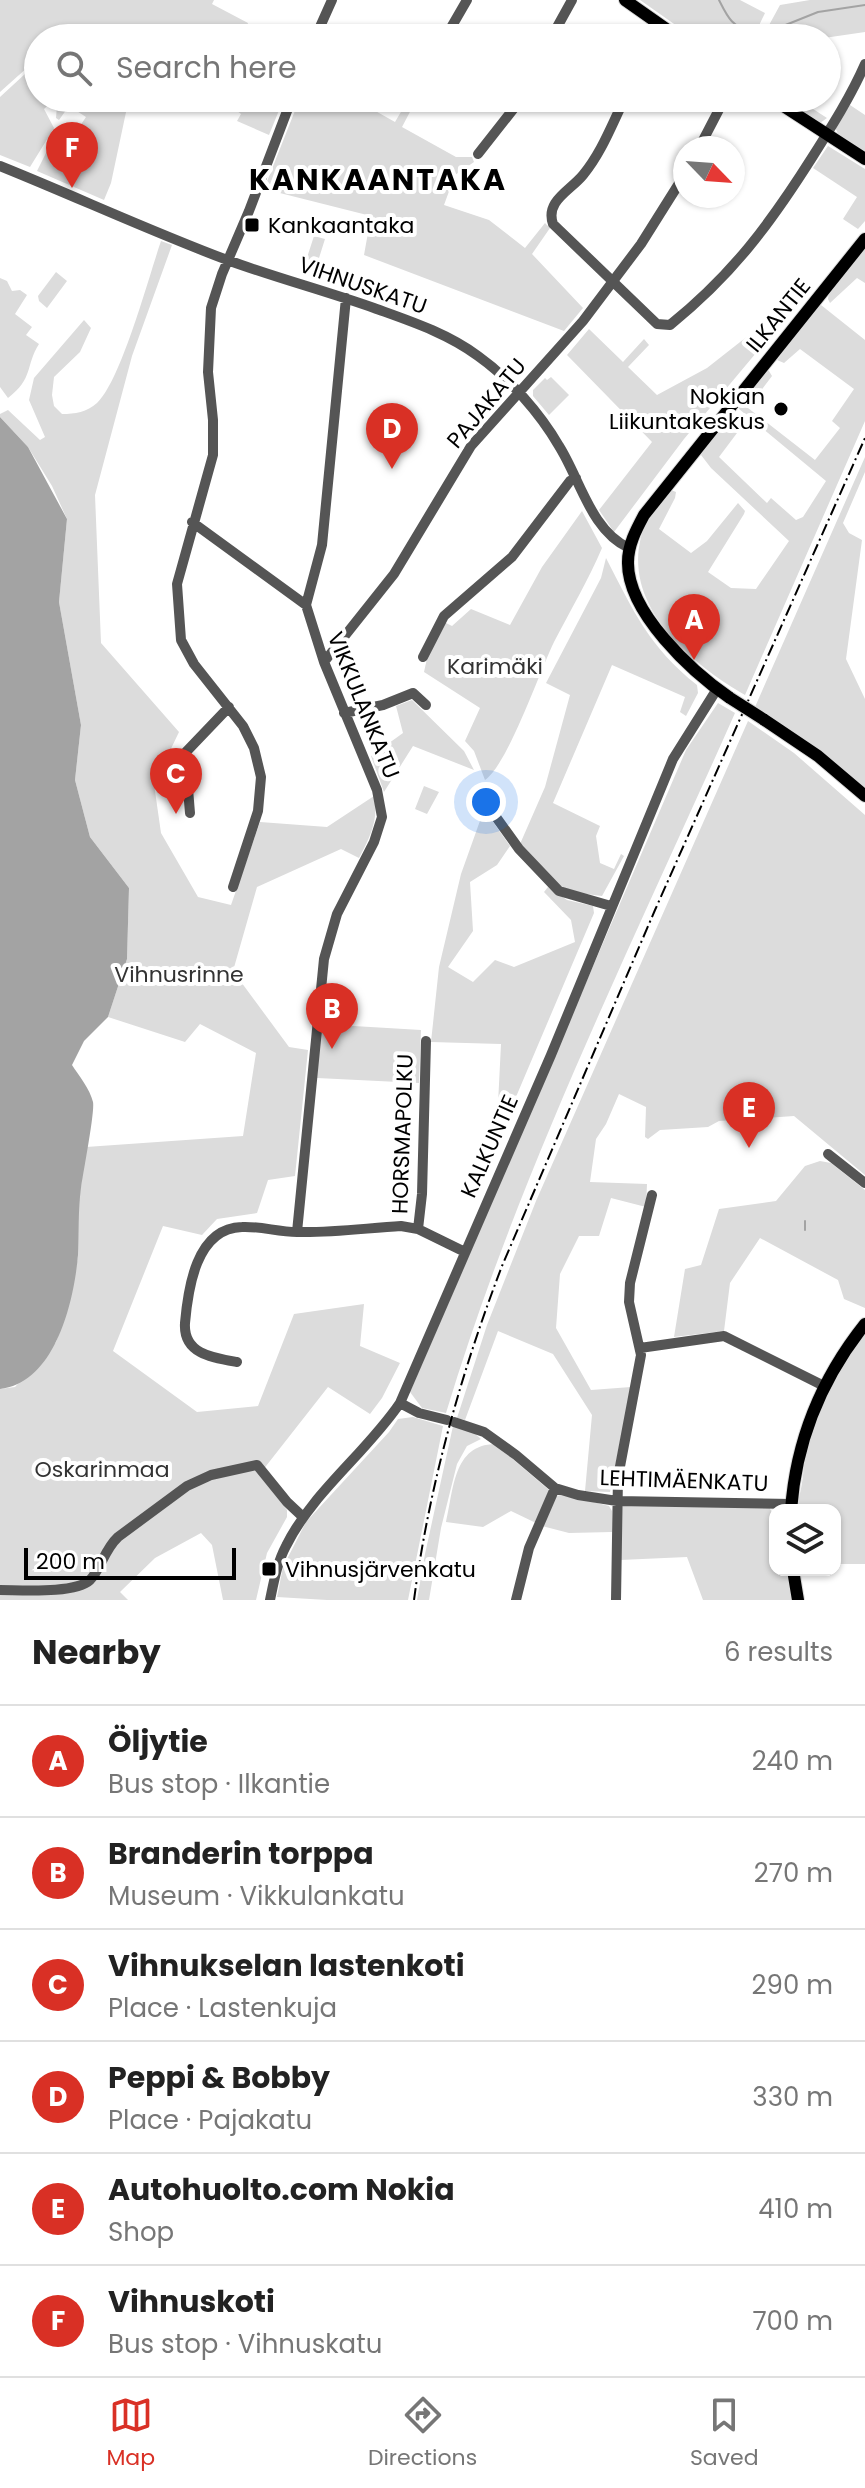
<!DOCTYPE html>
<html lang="en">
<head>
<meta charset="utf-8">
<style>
  body { margin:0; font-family:Poppins,sans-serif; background:#f6f6f6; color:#222 }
  .controls { position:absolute; right:24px; bottom:24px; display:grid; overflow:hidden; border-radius:16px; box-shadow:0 2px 6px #0004 }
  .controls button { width:72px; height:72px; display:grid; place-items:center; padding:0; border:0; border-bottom:2px solid #e0e0e0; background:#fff; color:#222; font:40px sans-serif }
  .compass { position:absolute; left:673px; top:136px; width:72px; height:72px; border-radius:50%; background:#fff; box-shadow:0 2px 6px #0004; rotate:115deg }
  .scale { position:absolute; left:24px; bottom:20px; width:212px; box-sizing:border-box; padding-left:8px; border:4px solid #000; border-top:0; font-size:22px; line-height:28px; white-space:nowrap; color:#000; -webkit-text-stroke:6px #fff; paint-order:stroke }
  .you { position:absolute; left:486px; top:802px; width:28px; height:28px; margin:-20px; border:6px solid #fff; border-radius:50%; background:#1a73e8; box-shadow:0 0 0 12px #1a73e833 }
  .badge { display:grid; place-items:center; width:52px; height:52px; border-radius:50%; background:#d93025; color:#fff; font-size:26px; font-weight:700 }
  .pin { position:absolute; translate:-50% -66px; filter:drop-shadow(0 2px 4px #0008) }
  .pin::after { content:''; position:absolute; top:42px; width:28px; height:24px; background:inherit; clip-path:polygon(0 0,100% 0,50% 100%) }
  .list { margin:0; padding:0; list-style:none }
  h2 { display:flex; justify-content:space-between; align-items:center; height:104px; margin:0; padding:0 32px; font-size:34px }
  h2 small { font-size:26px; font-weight:400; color:#767676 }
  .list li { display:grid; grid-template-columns:52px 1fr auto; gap:24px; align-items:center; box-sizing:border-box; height:112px; padding:0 32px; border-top:2px solid #e0e0e0 }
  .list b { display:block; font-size:30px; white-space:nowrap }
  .list p { margin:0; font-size:26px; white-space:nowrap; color:#767676 }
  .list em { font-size:26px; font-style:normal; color:#767676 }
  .icon { flex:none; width:44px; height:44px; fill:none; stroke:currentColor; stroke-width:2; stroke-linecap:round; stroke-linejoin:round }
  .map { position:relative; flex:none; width:865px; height:1600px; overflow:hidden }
  .search { position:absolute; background:#fff; box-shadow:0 2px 6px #0004; left:24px; right:24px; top:24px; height:88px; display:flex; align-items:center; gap:20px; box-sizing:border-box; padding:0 28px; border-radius:44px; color:#767676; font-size:30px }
  .sheet { height:776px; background:#fff }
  nav { display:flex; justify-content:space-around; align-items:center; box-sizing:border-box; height:112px; border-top:2px solid #e0e0e0; background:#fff; font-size:22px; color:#767676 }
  nav a { display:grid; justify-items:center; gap:4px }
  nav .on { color:#d93025 }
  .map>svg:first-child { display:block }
</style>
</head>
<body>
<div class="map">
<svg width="865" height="1600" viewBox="0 0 865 1600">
  <rect width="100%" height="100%" fill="#fff"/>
  <!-- green -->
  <path fill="#dcdcdc" d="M0 0H214L212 4 248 23 243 38H38V58L0 92Z
    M640 0H740L765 13 753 38H694Z
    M810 0H865V32L824 38H762L780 5Z
    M38 62V98H56L44 109 54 128 30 167 0 155V97Z
    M62 98H129L111 183 104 200 37 171 48 149 60 156 86 117 69 106 59 120 56 118 57 105Z
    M221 98H284L269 135 237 121 241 114Z
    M300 98H346L363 104 395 122 405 105 412 108 402 127 456 157H472L474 162 455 175 444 205 489 220 525 248 545 223 550 228 532 254 583 308 564 331 364 255 371 216 264 189Z
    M783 98H796L827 118 820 123Z
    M850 105 865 115V151L838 134 835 127Z
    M828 146 865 169V221L858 229 843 219 857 197 813 168Z
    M314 236 325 239 313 277 302 273Z
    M161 241 172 245 132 356 95 495 101 643 179 732 154 784 161 833 198 897 231 905 260 822 327 827 374 796C379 820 370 837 359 858L341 849 257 887 233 971 289 1047 308 1050 295 1176 268 1180 257 1213 217 1219 202 1235 163 1226 113 1351 197 1412 258 1406 294 1314 364 1304 360 1346 400 1363 382 1398 370 1414 328 1387 259 1475 287 1510V1517L267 1553 256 1600H223L212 1545 201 1533 155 1558 120 1592 128 1600H0V1389L15 1387 56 1342 67 1309 78 1257V1208L86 1147 243 1136 256 1053 200 1024 185 1042 108 1017 127 959 129 888 90 837 75 780 81 725 59 602 67 519 52 486 28 447 0 417V414L8 410 40 440 45 437 29 400 34 378 84 320 91 328 80 352 54 377 52 395 54 406 62 414C75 414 87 412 97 403 121 381 149 276 161 241Z
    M865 248V283L857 278 830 303 828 299 829 292Z
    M56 272 67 281 47 308 39 301 38 296Z
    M0 278 7 281 12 291 20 290 27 295 15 314 32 327 26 335 39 344C25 366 34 378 8 398L0 387Z
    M821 305 865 340V421L745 695C692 664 623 608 641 537 646 519 659 504 671 490L676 492 675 498 659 529 691 553 707 541 738 503 745 511 744 514 708 572 731 588 756 589 789 541 711 468 701 455 703 449 729 417 735 419 743 425 719 457 767 503 771 498 796 520 803 517 826 481 739 409V405L765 371H769L772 376 748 408 815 460 840 428 832 421 854 389 800 349 784 363 777 360 817 306Z
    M589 329 623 362 644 339 649 345 628 367 657 395 707 368 749 335 761 347 684 439 614 532 599 510 652 442 567 355Z
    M551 377 569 395 549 415 533 396V390L545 378 547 380Z
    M865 457V472L843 523 849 533 862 540 846 659 865 699V791L755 707Z
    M582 511 602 548C588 581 570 611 554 642 539 673 508 764 485 780L474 751 465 741 480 708 424 672 428 654 444 622 452 626 471 609 510 625 542 567Z
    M606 558C634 612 649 647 697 685L698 693 686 716 680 712 685 697 612 665 553 803 600 826 596 836 600 863 614 869 621 854 624 856 602 896 570 892 556 883 520 844 545 787 570 695 546 683 601 578Z
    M412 700 464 751 474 770 413 746 384 792 371 756 403 733 396 706Z
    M718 703 735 713C633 943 519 1171 446 1413L422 1408 410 1392 686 750Z
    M748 721 794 753 865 815V1175L794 1116 719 1121 708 1127 660 1130 648 1139 645 1137 646 1107 619 1094 606 1124 596 1139 590 1182 647 1184 646 1207 611 1198 599 1236H579L560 1274 556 1328 591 1390 631 1387 610 1492 585 1491 592 1415 553 1354 498 1331 465 1420 457 1418 487 1325 536 1201Z
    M424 786 439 792 427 814 415 809Z
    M488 815 510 846 497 865 470 882 473 931 448 967 473 982 495 960 514 967 575 942 571 920 544 892 548 887 567 900 593 906 594 913 496 1144 501 1044 431 1042 439 967 461 874 481 818Z
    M320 1024 421 1030 419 1083 317 1078Z
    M820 1161 831 1163 865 1190V1308L844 1299 838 1280 760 1238 730 1283 724 1331 674 1337 685 1269 701 1265 719 1209 776 1201 805 1166Z
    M865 1331V1564H835V1510H797V1504C804 1483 803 1468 806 1448 813 1405 841 1366 865 1331Z
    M413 1417 443 1426 408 1600H327L277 1597 283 1567 306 1522 389 1432 398 1419Z
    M453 1426 473 1432 481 1439 467 1446 457 1464 441 1528 429 1600H417L425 1554Z
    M495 1444 549 1490 536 1523 511 1511 483 1527 446 1522C454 1489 453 1445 495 1444Z
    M563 1494 609 1506 612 1511V1532L569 1533 542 1526 555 1497Z
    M623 1505 769 1507 775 1518V1570H786L792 1600H703L687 1557 620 1560V1509Z"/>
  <!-- water -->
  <path fill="#a3a3a3" d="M0 417 28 447 67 519 59 602 81 725 75 780 90 837 129 888 127 959 108 1017 84 1041 72 1065C79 1076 90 1089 93 1102 95 1112 83 1173 81 1188 78 1210 79 1233 78 1255 74 1302 55 1383 0 1389Z"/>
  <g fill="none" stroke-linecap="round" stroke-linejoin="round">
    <!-- stream -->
    <path stroke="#a3a3a3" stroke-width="2" d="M719 0C727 16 732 28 753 32
      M763 34 818 12 865 5
      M805 1230V1221"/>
    <!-- major casing -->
    <g stroke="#dbdbdb" stroke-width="14">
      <path id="major" d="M625 0 679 38
        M771 98 865 159
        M730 698C692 672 627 612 628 562 628 545 636 530 644 515L865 239
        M763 719 818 756 865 796
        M791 1510C796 1441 822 1378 865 1324
        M793 1570 798 1600"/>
    </g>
    <!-- minor -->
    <path stroke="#555" stroke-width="10" d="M315 38 332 0
      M445 38 467 0
      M551 38 572 0
      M409 98 410 103
      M625 98C612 124 602 152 583 175 570 191 545 201 553 224L657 324 670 325C733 274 770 224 813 156 832 126 851 96 865 64
      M699 148 725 98
      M478 154 522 98
      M0 166C77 197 152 232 230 261 277 278 326 291 374 308 410 321 447 333 478 356 509 378 540 413 559 446 580 479 591 531 629 548
      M192 522 306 605
      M423 657 444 616 512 557 570 481 576 478
      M324 662 394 574 471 446 583 321 641 244 685 174
      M344 713 383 705 413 693 426 705
      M486 803 519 849 559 891 611 906
      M190 813 185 753 229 707
      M233 887 258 811 261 777 254 748 243 726 194 664 181 640 177 584 213 455V420L208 372 211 308 222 274 249 211 292 98
      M828 1154 865 1183
      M418 1229 422 1194 426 1041
      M297 1232 324 959 337 914 374 842 382 817 377 790 324 662 306 605 322 545 346 298
      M640 1348 724 1336 824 1386
      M237 1362C213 1358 183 1354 185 1323 188 1289 196 1228 242 1227 260 1226 278 1232 297 1232 331 1233 367 1228 401 1226L418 1229 465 1252
      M400 1403 419 1413 447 1420
      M454 1422 484 1432 516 1455 555 1488 578 1495 617 1501 792 1504
      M0 1590C21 1590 75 1594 90 1580 101 1569 104 1550 118 1537L187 1486 211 1475 257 1465 287 1502 303 1517
      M270 1600C274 1581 277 1563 286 1546 312 1493 366 1453 400 1403L551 1055 673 759 717 689
      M516 1600 529 1548 555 1488
      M616 1600 618 1477 641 1355 629 1302 630 1283 652 1195"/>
    <!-- major -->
    <use href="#major" stroke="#000" stroke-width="12"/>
    <!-- rail -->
    <path stroke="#000" stroke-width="2" stroke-dasharray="12 4 2 4" stroke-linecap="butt" d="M414 1600C429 1486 461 1373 502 1266L655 910 865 438"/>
    <!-- major-bridge casing -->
    <g stroke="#dbdbdb" stroke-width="14" stroke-linecap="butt">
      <path id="major-bridge" d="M730 698 763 719"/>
    </g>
    <!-- major-bridge -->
    <use href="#major-bridge" stroke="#000" stroke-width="12"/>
  </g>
  <!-- markers -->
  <g fill="#000" stroke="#fff" stroke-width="3">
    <rect x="244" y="217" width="16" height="16" rx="4"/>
    <circle cx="781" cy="409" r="8"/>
    <rect x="261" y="1561" width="16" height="16" rx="4"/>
  </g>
  <g text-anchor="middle" stroke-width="8" stroke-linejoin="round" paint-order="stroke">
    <!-- poi labels -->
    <g font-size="22" fill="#000" stroke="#fff" text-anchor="start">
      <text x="268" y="233">Kankaantaka</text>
      <text x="765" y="404" text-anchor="end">Nokian<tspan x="765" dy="25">Liikuntakeskus</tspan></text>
      <text x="285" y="1577">Vihnusjärvenkatu</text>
    </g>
    <!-- street labels -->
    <g font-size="22" fill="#000" stroke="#fff">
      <text transform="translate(363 285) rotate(19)" y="8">VIHNUSKATU</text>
      <text transform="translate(778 315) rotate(-51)" y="8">ILKANTIE</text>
      <text transform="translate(486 403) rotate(-50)" y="8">PAJAKATU</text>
      <text transform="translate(364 705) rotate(68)" y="8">VIKKULANKATU</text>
      <text transform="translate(402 1134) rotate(-88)" y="8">HORSMAPOLKU</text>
      <text transform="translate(489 1146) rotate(-66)" y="8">KALKUNTIE</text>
      <text transform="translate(684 1480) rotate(2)" y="8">LEHTIMÄENKATU</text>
    </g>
    <!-- park labels -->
    <g font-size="22" fill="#333" stroke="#fff">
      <text x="495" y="674">Karimäki</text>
      <text x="179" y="982">Vihnusrinne</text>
      <text x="102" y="1477">Oskarinmaa</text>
    </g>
    <!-- district labels -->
    <g font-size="30" font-weight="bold" letter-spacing="2" fill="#000" stroke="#fff">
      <text x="378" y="190">KANKAANTAKA</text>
    </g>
  </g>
</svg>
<div class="controls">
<button><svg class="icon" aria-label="layers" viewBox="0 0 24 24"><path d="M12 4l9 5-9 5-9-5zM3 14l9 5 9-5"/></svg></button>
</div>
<svg class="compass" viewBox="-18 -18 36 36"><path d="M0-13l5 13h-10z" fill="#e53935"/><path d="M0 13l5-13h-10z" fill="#767676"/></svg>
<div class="scale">200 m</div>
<div class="you"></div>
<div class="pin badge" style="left:694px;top:660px">A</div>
<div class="pin badge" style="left:332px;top:1049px">B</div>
<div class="pin badge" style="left:176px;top:814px">C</div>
<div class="pin badge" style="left:392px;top:469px">D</div>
<div class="pin badge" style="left:749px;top:1148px">E</div>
<div class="pin badge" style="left:72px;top:188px">F</div>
<div class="search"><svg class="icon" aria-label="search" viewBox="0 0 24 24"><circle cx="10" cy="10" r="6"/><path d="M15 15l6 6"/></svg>Search here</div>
</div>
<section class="sheet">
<h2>Nearby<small>6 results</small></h2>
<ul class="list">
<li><span class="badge">A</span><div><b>Öljytie</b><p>Bus stop · Ilkantie</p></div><em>240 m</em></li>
<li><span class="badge">B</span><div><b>Branderin torppa</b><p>Museum · Vikkulankatu</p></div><em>270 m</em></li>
<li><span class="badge">C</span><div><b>Vihnukselan lastenkoti</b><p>Place · Lastenkuja</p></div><em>290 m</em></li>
<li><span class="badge">D</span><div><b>Peppi &amp; Bobby</b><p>Place · Pajakatu</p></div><em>330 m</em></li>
<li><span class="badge">E</span><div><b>Autohuolto.com Nokia</b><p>Shop</p></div><em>410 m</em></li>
<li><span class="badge">F</span><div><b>Vihnuskoti</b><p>Bus stop · Vihnuskatu</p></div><em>700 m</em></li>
</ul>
</section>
<nav>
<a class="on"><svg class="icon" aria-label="map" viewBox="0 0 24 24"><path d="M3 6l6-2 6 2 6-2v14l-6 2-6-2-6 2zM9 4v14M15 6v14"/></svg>Map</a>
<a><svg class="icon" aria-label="directions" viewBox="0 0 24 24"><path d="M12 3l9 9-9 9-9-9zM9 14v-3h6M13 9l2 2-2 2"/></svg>Directions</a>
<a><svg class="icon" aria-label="saved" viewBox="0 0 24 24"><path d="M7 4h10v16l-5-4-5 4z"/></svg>Saved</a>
</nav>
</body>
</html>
